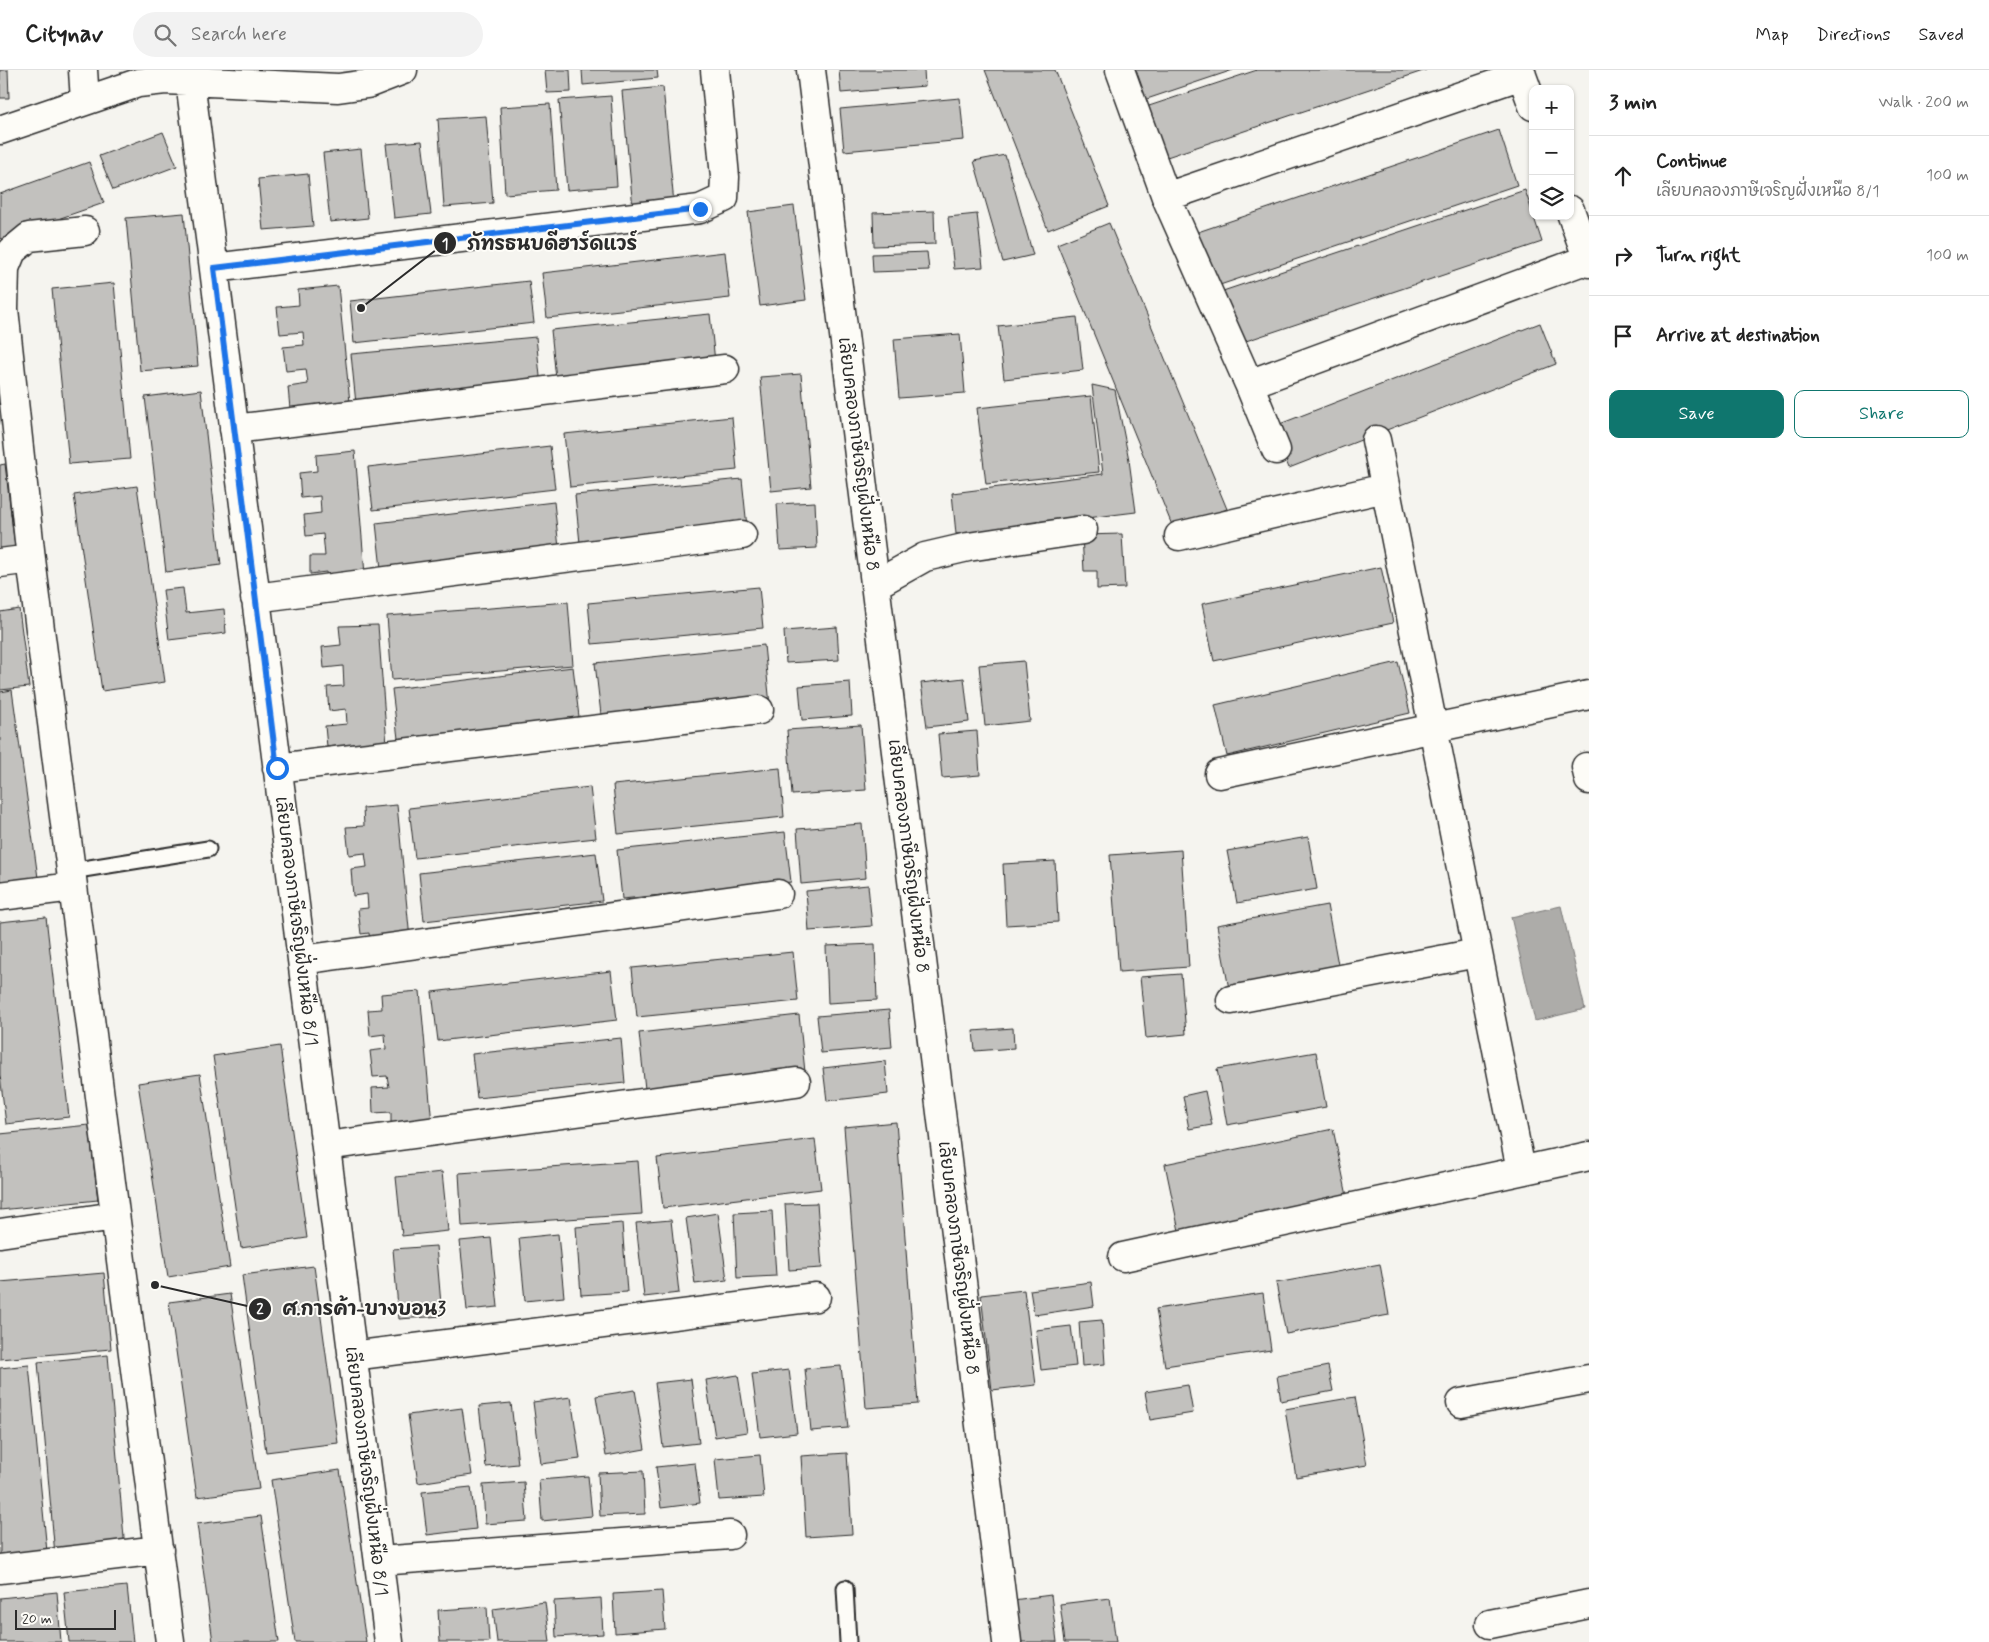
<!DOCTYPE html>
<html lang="en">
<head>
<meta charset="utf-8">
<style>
  body { margin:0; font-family:Mynerve,"Playpen Sans Thai",sans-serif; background:#f2f2f2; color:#222 }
  .controls { position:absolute; right:15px; top:15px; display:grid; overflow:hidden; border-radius:10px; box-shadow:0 1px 4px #0004 }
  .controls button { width:45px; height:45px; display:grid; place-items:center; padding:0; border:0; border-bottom:1px solid #e0e0e0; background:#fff; color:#222; font:25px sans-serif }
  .scale { position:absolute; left:15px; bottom:12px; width:101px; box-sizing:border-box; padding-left:5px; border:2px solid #2b2b2b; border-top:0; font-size:14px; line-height:18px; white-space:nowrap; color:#2b2b2b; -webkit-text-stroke:4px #fdfcf7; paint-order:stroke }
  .stop { position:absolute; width:15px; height:15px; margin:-11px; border:4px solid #1a73e8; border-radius:50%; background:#fff }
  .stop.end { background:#1a73e8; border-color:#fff; box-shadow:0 1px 5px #0008 }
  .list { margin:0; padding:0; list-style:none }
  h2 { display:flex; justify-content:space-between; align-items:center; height:65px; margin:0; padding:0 20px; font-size:21px }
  h2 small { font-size:16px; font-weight:400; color:#767676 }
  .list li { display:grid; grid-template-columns:32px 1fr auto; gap:15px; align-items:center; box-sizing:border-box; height:80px; padding:0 20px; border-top:1px solid #e0e0e0 }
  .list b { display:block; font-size:19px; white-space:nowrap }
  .list p { margin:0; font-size:16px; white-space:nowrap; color:#767676 }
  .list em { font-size:16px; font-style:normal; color:#767676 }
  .actions { display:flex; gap:10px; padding:15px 20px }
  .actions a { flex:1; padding:11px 0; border:1px solid #0f766e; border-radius:10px; text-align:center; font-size:18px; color:#0f766e }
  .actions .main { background:#0f766e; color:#fff }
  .icon { flex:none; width:28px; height:28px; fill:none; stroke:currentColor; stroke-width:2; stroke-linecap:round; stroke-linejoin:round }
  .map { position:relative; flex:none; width:1589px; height:1572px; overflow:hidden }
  header { display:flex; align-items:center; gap:30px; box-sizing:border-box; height:70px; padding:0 25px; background:#fff; border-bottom:1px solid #e0e0e0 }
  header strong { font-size:24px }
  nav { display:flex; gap:28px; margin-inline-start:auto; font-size:18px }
  .search { width:350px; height:45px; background:#f2f2f2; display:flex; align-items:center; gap:12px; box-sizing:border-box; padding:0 18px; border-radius:28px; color:#767676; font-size:19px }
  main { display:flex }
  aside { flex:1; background:#fff }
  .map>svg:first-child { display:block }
</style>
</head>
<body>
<header>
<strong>Citynav</strong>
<div class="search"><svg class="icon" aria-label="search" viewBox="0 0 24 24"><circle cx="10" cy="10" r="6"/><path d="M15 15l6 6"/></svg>Search here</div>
<nav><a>Map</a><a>Directions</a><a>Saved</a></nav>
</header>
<main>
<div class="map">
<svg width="1589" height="1572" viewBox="0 0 1589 1572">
  <rect width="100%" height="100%" fill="#f5f4ef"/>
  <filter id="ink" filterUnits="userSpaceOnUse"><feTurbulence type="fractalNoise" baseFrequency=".02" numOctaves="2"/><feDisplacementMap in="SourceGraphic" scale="10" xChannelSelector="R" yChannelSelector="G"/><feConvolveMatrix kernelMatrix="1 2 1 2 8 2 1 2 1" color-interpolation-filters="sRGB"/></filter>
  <g filter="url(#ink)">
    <!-- water -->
    <path fill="#adaca9" stroke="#797877" d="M1561 836 1585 939 1535 951 1511 847Z"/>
    <!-- building -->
    <path fill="#c2c1be" stroke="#2b2b2b" d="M0 0H8L9 28H0Z
      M545 0H570L571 22 547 23Z
      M582 0H657L658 8 583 15Z
      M839 0H924L925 16 841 23Z
      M985 0H1055L1109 136 1048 160Z
      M1127 0H1233L1138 32Z
      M1257 0H1426L1158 90 1140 39Z
      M663 17 674 134 633 138 622 21Z
      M611 26 617 116 567 120 559 30Z
      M960 28 964 70 844 81 840 39Z
      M550 34 556 120 505 124 500 37Z
      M486 46 493 133 444 137 438 49Z
      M1499 60 1517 115 1211 218 1192 164Z
      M163 62 177 96 113 120 99 86Z
      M422 71 431 144 394 148 386 74Z
      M361 79 368 148 330 152 323 83Z
      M1005 85 1033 185 1003 192 974 91Z
      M89 92 104 133 0 169V124Z
      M308 104 313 156 263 160 258 109Z
      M1525 120 1542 172 1234 275 1217 223Z
      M794 136 806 230 760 236 748 142Z
      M934 141 935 174 874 176 873 143Z
      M184 143 198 296 140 301 126 148Z
      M977 144 983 197 954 199 948 147Z
      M1109 153 1227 439 1174 460 1057 174Z
      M725 182 730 228 547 248 542 203Z
      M927 182 929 200 873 202 872 184Z
      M529 211 534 253 354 273 350 231Z
      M114 213 130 389 69 394 52 219Z
      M338 216 351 342 290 339 288 317 308 314 306 299 286 301 283 277 304 275 303 262 280 264 277 237 299 235 298 220Z
      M710 244 715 292 556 309 551 260Z
      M1077 247 1083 300 1004 309 998 256Z
      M1540 253 1556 294 1289 398 1272 357Z
      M960 264 965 323 899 328 894 269Z
      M536 267 541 316 356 334 351 284Z
      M801 304 811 417 771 421 760 307Z
      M1092 315 1115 320 1129 390 1136 442 956 464 952 423 1103 404Z
      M201 320 221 495 166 502 145 327Z
      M1091 326 1099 402 986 414 977 338Z
      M732 347 737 400 570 417 564 364Z
      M550 376 555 419 373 440 368 397Z
      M355 381 365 505 327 508 326 502 310 504V486H325L323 464 306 466 304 445 321 443 320 426 301 428 299 403 317 401 316 385Z
      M5 394 15 477 0 479V395Z
      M742 409 747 457 580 473 575 425Z
      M137 416 165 612 102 621 74 425Z
      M554 432 559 478 381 499 376 453Z
      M815 432 817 478 780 480 777 434Z
      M1122 464 1125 518 1097 519V501H1084L1082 465Z
      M1381 497 1393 553 1214 591 1202 534Z
      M759 517 763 558 592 574 588 533Z
      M183 518 186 543 224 539 226 563 169 570 163 520Z
      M568 532 573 595 392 610 387 546Z
      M19 539 29 617 0 620V542Z
      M378 555 387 675 350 681 349 675 327 677 325 656 347 654 346 639 329 641 327 617 344 616 343 596 324 598 322 577 341 575 339 556Z
      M837 557 839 590 786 593 784 561Z
      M764 575 770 635 602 653 595 593Z
      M1024 591 1030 651 985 656 979 595Z
      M1398 592 1410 643 1227 686 1215 635Z
      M573 597 580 655 399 677 392 619Z
      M964 608 969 652 927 657 921 613Z
      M850 612 852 646 802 650 799 616Z
      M12 620 39 815 0 820V622Z
      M861 655 866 720 792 725 787 660Z
      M977 661 980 705 942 708 938 664Z
      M780 698 784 747 618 764 613 715Z
      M590 717 596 768 415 788 409 738Z
      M397 735 410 869 370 873 369 863 361 864 358 839 368 838 367 824 353 826 351 799 367 797 365 783 349 785 346 757 364 756 363 738Z
      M862 754 866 808 801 814 797 759Z
      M785 762 791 812 622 829 617 780Z
      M1308 767 1317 819 1237 833 1227 781Z
      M1181 780 1189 897 1119 902 1110 785Z
      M596 783 602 831 424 851 419 803Z
      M1055 791 1058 852 1006 855 1003 794Z
      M868 815 872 856 809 861 806 821Z
      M1327 835 1339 900 1229 919 1217 855Z
      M46 847 69 1047 6 1054 0 1005V852Z
      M875 874 877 930 828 933 826 876Z
      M793 882 798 931 637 947 632 898Z
      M611 901 617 950 438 971 432 922Z
      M1181 904 1186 964 1146 968 1140 907Z
      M420 921 432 1054 391 1056V1042L373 1043 372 1018 389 1017 387 1006 373 1007 370 981 386 979 385 964 370 966 368 940 382 939 381 924Z
      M889 940 892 977 821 983 817 946Z
      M799 945 805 1002 645 1019 639 963Z
      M1013 958 1014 978 975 981 973 961Z
      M621 968 625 1013 477 1028 472 984Z
      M280 976 307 1168 241 1178 213 986Z
      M1316 982 1326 1037 1227 1055 1217 999Z
      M885 991 888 1024 827 1031 823 998Z
      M200 1004 230 1197 168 1207 138 1013Z
      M1205 1021 1212 1055 1189 1059 1183 1026Z
      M896 1052 918 1334 866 1338 844 1057Z
      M89 1055 98 1130 0 1140V1064Z
      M1333 1059 1347 1126 1179 1161 1165 1094Z
      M815 1069 821 1119 663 1138 657 1088Z
      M638 1091 642 1144 462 1156 459 1103Z
      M442 1102 448 1161 402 1166 396 1107Z
      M817 1133 822 1198 789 1200 785 1134Z
      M772 1141 776 1206 737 1208 734 1143Z
      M718 1143 727 1210 695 1214 686 1148Z
      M671 1150 679 1223 644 1227 636 1153Z
      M622 1153 627 1222 581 1225 576 1157Z
      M558 1164 564 1227 525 1231 519 1168Z
      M491 1168 498 1237 467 1240 460 1171Z
      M436 1176 442 1246 399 1249 393 1179Z
      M1380 1194 1389 1245 1286 1264 1276 1213Z
      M314 1196 338 1373 266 1382 242 1205Z
      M104 1203 111 1279 0 1289V1212Z
      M1091 1212 1094 1236 1034 1245 1030 1220Z
      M1024 1220 1036 1315 992 1320 981 1225Z
      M1263 1223 1271 1280 1165 1296 1156 1239Z
      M230 1224 259 1419 197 1427 169 1232Z
      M1102 1250 1105 1294 1082 1296 1079 1252Z
      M1071 1256 1076 1296 1041 1300 1036 1260Z
      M108 1285 125 1479 55 1485 38 1292Z
      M29 1295 48 1492 0 1497V1298Z
      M841 1296 848 1358 811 1361 805 1299Z
      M1328 1296 1333 1321 1281 1331 1277 1306Z
      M789 1300 797 1363 760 1367 752 1304Z
      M738 1305 747 1362 715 1367 706 1310Z
      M691 1309 699 1373 663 1377 655 1313Z
      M1188 1315 1193 1343 1150 1350 1145 1322Z
      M635 1320 645 1379 606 1386 596 1326Z
      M571 1327 580 1389 541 1394 533 1332Z
      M1355 1327 1367 1395 1296 1407 1285 1339Z
      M511 1333 518 1394 486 1397 479 1336Z
      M462 1338 472 1405 418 1413 408 1345Z
      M847 1383 852 1464 806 1467 801 1386Z
      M760 1385 764 1427 719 1430 715 1389Z
      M695 1393 700 1433 661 1438 656 1397Z
      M340 1400 366 1572H295L271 1410Z
      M643 1401 645 1444 600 1446 598 1403Z
      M588 1406 592 1446 542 1451 539 1410Z
      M524 1412 527 1451 485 1454 483 1415Z
      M471 1417 476 1459 427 1465 422 1422Z
      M261 1446 279 1572H213L197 1454Z
      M127 1516 133 1572H69L64 1522Z
      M662 1521 665 1559 615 1563 613 1524Z
      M57 1522 61 1572H0V1528Z
      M1051 1525 1057 1572H1018L1013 1530Z
      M601 1528 603 1564 556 1567 554 1531Z
      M1110 1528 1116 1572H1065L1060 1534Z
      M545 1532 550 1572H497L493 1539Z
      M487 1537 489 1572H440L438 1540Z"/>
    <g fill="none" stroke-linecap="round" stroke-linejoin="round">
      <!-- service casing -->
      <g stroke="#2b2b2b" stroke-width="19">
        <path id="service" d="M71 801 208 779
          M845 1518 848 1572"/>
      </g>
      <!-- minor casing -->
      <g stroke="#2b2b2b" stroke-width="31">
        <path id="minor" d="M83 0 85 31
          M811 0 1007 1572
          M1120 0 1166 127 1249 314 1276 380
          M1520 0 1533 36
          M190 11 389 1572
          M0 60 138 13 165 10 338 18 367 14 403 0
          M1166 127 1522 5
          M1570 140 1589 193
          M85 161 29 167 12 181 5 198 4 239 31 489 170 1572
          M214 198 700 139 724 128 725 107 715 0
          M1249 314 1588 189
          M234 359 725 299
          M1376 370 1521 1100
          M1179 466 1385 418
          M0 493 31 489
          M875 515 925 487 968 477 1083 460
          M255 528 742 465
          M1586 697 1589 710
          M277 698 759 640
          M1219 704 1589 625
          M0 826 73 817
          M302 890 778 824
          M1231 930 1477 883
          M326 1076 796 1012
          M0 1163 115 1146
          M1123 1187 1589 1086
          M352 1286 816 1227
          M1461 1333 1589 1309
          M379 1491 730 1465
          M0 1499 159 1480
          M1490 1554 1589 1534"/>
      </g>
      <!-- service -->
      <use href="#service" stroke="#fdfcf7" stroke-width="15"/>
      <!-- minor -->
      <use href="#minor" stroke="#fdfcf7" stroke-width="28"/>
    </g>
  </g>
  <g fill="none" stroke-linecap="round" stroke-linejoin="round" filter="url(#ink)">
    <!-- route -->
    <path stroke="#1a73e8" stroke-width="6" d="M277 698 214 198 700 139"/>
  </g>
  <g text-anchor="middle" stroke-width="4" stroke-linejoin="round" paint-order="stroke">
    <!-- street labels -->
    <g font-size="18" fill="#2b2b2b" stroke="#fdfcf7">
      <text transform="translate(859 384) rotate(83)" y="6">เลียบคลองภาษีเจริญฝั่งเหนือ 8</text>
      <text transform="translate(909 786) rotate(83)" y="6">เลียบคลองภาษีเจริญฝั่งเหนือ 8</text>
      <text transform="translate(297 851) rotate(83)" y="6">เลียบคลองภาษีเจริญฝั่งเหนือ 8/1</text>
      <text transform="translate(959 1188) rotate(83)" y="6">เลียบคลองภาษีเจริญฝั่งเหนือ 8</text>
      <text transform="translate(367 1401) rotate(83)" y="6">เลียบคลองภาษีเจริญฝั่งเหนือ 8/1</text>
    </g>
  </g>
  <!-- callouts -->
  <path fill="none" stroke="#2b2b2b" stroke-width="2" d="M361 238L445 173M155 1215L260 1239"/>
  <g fill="#2b2b2b" stroke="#fdfcf7" stroke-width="2">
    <circle cx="361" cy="238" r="5"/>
    <circle cx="155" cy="1215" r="5"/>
    <circle cx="445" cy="173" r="12"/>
    <circle cx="260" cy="1239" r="12"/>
  </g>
  <g font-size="15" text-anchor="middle" font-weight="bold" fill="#fff">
    <text x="445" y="179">1</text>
    <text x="260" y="1244">2</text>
  </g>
  <g font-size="19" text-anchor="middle" font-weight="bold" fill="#2b2b2b" stroke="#fdfcf7" stroke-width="4" stroke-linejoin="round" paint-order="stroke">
    <text x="552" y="180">ภัทรธนบดีฮาร์ดแวร์</text>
    <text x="364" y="1245">ศ.การค้า-บางบอน3</text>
  </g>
</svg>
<div class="controls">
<button>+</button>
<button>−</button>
<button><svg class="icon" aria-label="layers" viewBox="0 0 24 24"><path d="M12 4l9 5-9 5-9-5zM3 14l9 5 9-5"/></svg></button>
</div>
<div class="scale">20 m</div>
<div class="stop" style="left:277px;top:698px"></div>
<div class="stop end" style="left:700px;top:139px"></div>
</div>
<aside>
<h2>3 min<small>Walk · 200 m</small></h2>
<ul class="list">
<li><svg class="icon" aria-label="ahead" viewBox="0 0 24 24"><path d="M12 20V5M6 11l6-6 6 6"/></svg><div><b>Continue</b><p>เลียบคลองภาษีเจริญฝั่งเหนือ 8/1</p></div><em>100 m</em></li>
<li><svg class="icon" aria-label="right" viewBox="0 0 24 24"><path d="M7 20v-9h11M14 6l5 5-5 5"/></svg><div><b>Turn right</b></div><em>100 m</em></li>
<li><svg class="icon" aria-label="arrive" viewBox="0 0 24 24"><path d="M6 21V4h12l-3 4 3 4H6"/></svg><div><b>Arrive at destination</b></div></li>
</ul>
<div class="actions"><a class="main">Save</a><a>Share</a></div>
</aside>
</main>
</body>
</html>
